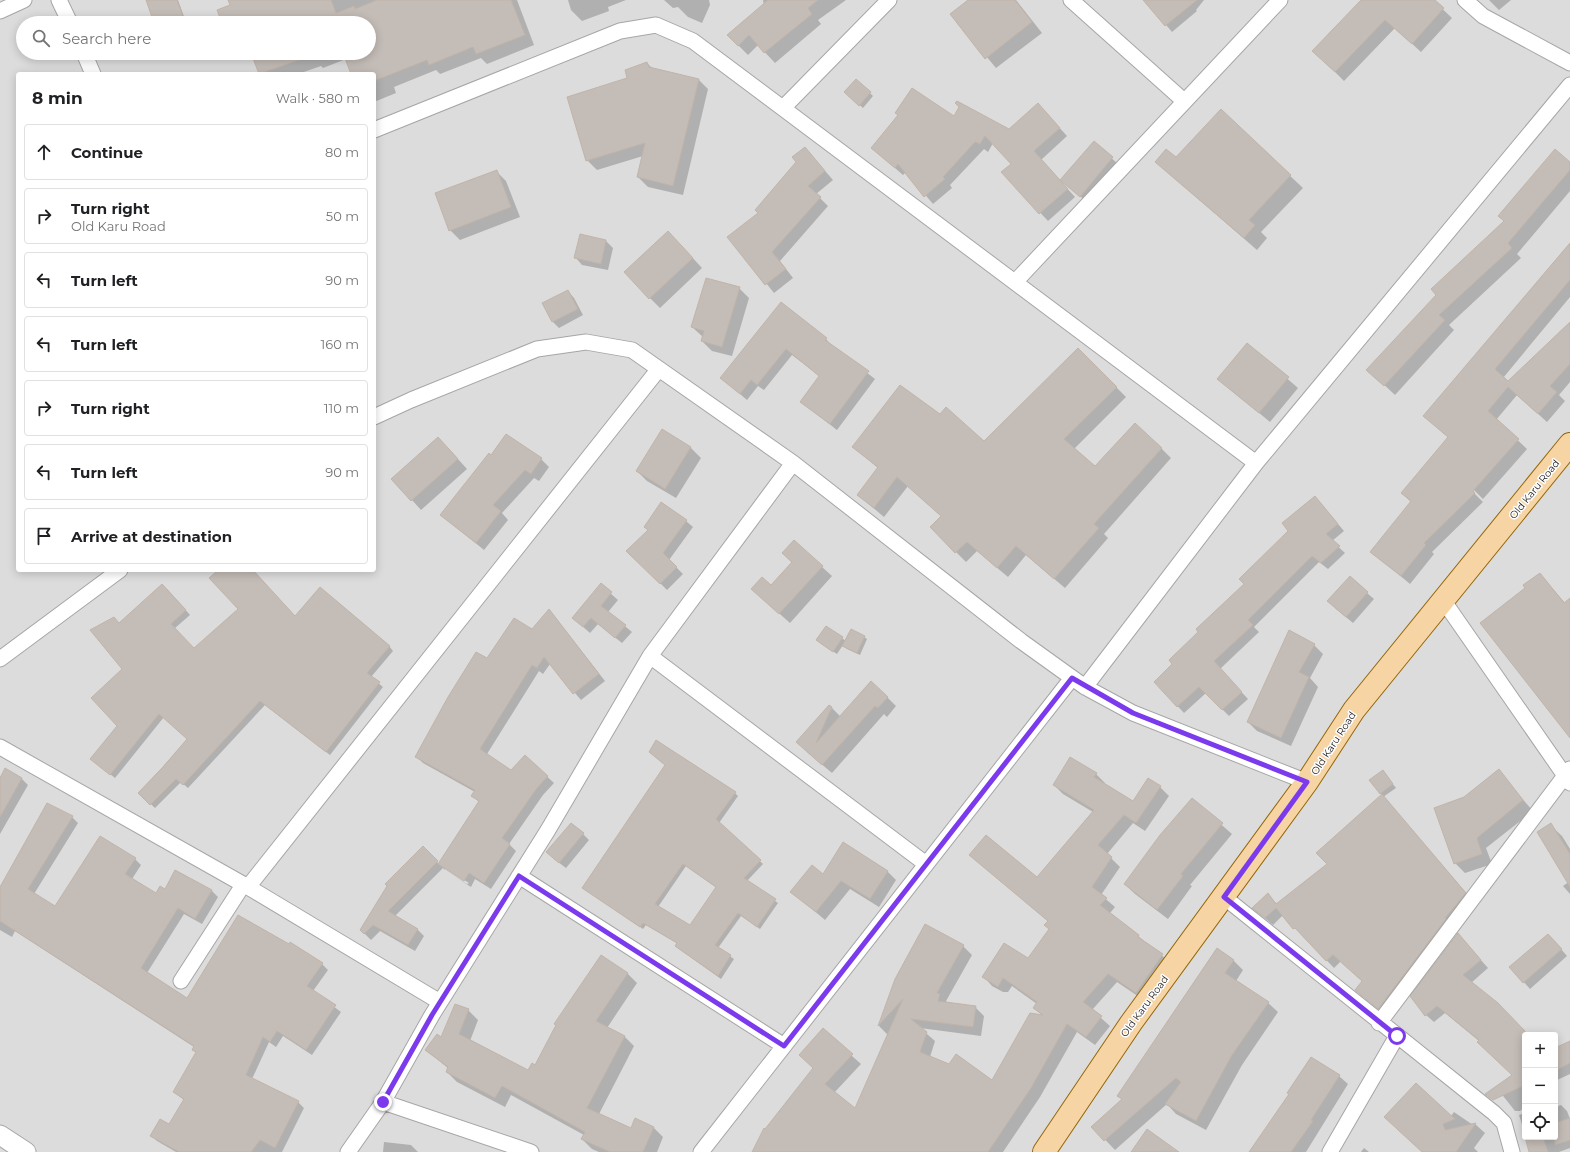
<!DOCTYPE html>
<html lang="en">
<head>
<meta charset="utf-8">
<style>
  body { margin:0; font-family:Montserrat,sans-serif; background:#f6f6f6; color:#202124 }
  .controls { position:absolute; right:12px; bottom:12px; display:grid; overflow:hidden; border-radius:4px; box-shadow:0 2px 10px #0003 }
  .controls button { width:36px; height:36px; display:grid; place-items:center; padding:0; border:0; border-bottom:1px solid #e0e0e0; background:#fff; color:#202124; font:20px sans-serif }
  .stop { position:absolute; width:12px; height:12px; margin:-9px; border:3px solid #7c3aed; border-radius:50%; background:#fff }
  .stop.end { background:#7c3aed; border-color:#fff; box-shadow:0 1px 4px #0008 }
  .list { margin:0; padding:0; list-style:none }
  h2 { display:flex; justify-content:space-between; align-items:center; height:52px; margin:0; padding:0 16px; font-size:17px }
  h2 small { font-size:13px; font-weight:400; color:#757577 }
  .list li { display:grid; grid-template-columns:26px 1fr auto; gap:12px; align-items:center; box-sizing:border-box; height:56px; margin:0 8px 8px; padding:0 8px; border:1px solid #e0e0e0; border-radius:4px }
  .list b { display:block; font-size:15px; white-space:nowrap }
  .list p { margin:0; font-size:13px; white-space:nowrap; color:#757577 }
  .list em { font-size:13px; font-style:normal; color:#757577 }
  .icon { flex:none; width:22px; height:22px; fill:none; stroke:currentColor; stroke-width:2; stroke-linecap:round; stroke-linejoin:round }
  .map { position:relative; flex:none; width:1570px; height:1152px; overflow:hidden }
  .search { position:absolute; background:#fff; box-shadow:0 2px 10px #0003; left:16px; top:16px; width:360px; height:44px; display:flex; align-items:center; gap:10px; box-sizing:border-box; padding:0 14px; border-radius:22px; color:#757577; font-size:15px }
  .panel { position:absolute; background:#fff; box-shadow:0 2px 10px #0003; left:16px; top:72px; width:360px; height:500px; border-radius:4px }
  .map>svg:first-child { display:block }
</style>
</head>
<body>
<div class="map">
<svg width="1570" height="1152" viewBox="0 0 1570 1152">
  <rect width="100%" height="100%" fill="#f0ede6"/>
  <!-- residential -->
  <path fill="#dddcdc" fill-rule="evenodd" d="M0 0H1570V1152H0ZM23 23H369V53H23ZM18 74H374V570H18ZM1525 1035H1555V1137H1525Z"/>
  <!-- shadow -->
  <path fill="#0003" fill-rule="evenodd" d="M147 0H178L186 22 155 23Z
    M229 0H517L534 45 487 64 481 58 440 74 436 70 394 87 396 93 374 102V74H352L346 59 323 68 321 66 298 74H260L252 53H369V23H224L232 5Z
    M568 0H626L608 7 609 11 582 21 571 10Z
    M664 0H709L710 5 702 23 688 17 678 7 673 8Z
    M763 0H846L818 20 821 24 775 63 758 45 748 55 728 35 764 5Z
    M970 0H1016L1042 33 996 68 951 14Z
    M1145 0H1204L1196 10 1197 11 1172 32Z
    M1363 0H1433L1452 18 1421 52 1395 28 1344 81 1323 60Z
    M1489 0H1511L1499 10Z
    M647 63 653 69 699 80 708 89 683 195 648 187 638 177 643 156 597 170 587 160 629 78Z
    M856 80 873 96 863 108 848 95Z
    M1221 111 1303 188 1261 232 1267 238 1257 250 1156 162 1176 158Z
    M1046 113 1067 136 1041 160 1075 197 1048 221 1003 173 1012 164 993 143 988 152 984 149 950 185 952 188 933 204 906 172 903 175 872 148 954 118 1009 131Z
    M1094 142 1119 165 1087 202 1068 186Z
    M805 148 833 180 816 194 828 206 780 261 793 278 774 293 729 237 760 213 797 162Z
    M1570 163V191L1517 254 1521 258 1449 325 1454 330 1395 395 1378 379Z
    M496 171 506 181 520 217 460 240 450 230Z
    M581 236 606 241 613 248 608 270 582 265 576 258Z
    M678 242 702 268 660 308 650 298Z
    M1570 243V297L1503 378 1508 382 1570 324V382L1559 395 1565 401 1547 422 1517 395 1496 420 1527 449 1483 499 1473 489 1471 490 1483 502 1432 552 1434 554 1410 584 1372 552 1411 502 1402 493 1449 438 1425 416Z
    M739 288 749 298 732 356 712 351 702 341 703 337 692 327Z
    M568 291 574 298 583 315 559 328 553 322Z
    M781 303 826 339 832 346 875 379 837 430 801 402 820 376 792 355 764 390 758 386 747 400 721 378Z
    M1247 344 1298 388 1270 422 1218 379Z
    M1078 349 1126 397 1074 449 1095 467 1161 448 1171 458 1104 534 1108 538 1065 588 1026 555 1008 577 977 551 966 562 931 527 942 517 908 486 884 517 858 495 878 468 853 447 940 416 984 442Z
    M662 430 691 448 701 458 676 498 647 481 637 471Z
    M448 448 467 469 421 510 412 500Z
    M491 457 541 459 549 467 539 481 534 478 502 513 508 520 484 550 441 515Z
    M1321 504 1344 531 1332 541 1345 553 1328 569 1319 562 1254 627 1259 632 1220 669 1248 699 1229 716 1206 693 1184 713 1155 682 1174 664Z
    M686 521 693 527 669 560 683 574 667 590 628 551Z
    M783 553 822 567 832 576 790 623 763 599 771 586 792 563Z
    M220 570H252L296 617 389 646 393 651 371 677 383 687 330 755 265 705 188 788 181 782 155 808 139 793 188 739 164 717 115 778 96 763 119 726 123 669 119 624 167 589 190 615 175 628 194 650 239 609Z
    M1540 574 1565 603 1570 599V735L1527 588Z
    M601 585 618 600 608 612 632 632 622 643 598 624 590 633 573 618Z
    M1367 593 1374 599 1353 623 1335 608Z
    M549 610 605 681 581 700 550 664 543 674 539 671 487 754 511 771 525 756 554 783 543 795 509 844 516 851 491 889 475 879 471 887 445 870 467 884 469 883 445 868V870L443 868 395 916 417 929 424 936 415 951 380 931 371 940 361 930 423 848 439 864 479 802 473 796 475 792 423 763 416 756 487 660 532 631Z
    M826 627 846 641 864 637 867 639 860 655 847 649 843 645 837 654 820 643 817 640Z
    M1314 645 1323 654 1310 678 1318 687 1291 746 1257 731 1248 722Z
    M887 697 896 706 887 717 884 714 832 773 806 751 832 708 841 717Z
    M6 770 22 779 28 785 0 834V776L2 777Z
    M1498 771 1533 811 1486 848 1492 864 1465 873 1455 863 1465 798Z
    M1096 774 1105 783 1104 784 1133 802 1160 787 1169 796 1145 831 1133 823 1107 854 1120 867 1101 895 1115 907 1110 913 1171 963 1145 1001 1117 982 1092 1010 1110 1026 1095 1045 1077 1032 1040 1097 1003 1152H753L766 1130 814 1069 823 1030 861 1064 834 1093 856 1110 888 1035 879 1026 896 979 963 946 972 955 946 1001 948 1003 975 1007 984 1016 981 1036 920 1028 935 1041 930 1057 993 1082 1042 1015 1034 1008 1037 1004 1012 986 1008 992H1003L992 986 984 977 1028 959 1050 929 1049 922 970 855 1037 879 1093 812 1063 794 1054 785Z
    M1385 774 1396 788 1383 797 1473 901 1386 1016 1357 990 1363 982 1341 961 1334 968 1283 915 1273 925 1253 908 1268 895 1277 904 1328 864 1382 795 1371 780Z
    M735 793 738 796 719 823 763 864 747 881 778 903 760 929 741 916 718 948 734 959 721 979 679 949 676 946 677 943 646 925 643 929 583 888ZM686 866 717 888 690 926 658 907Z
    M1192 799 1232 834 1190 885 1192 886 1168 919 1135 894 1125 884Z
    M47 804 72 817 78 823 34 894 55 907 135 859 141 865 132 879 156 894 165 890 176 871 212 891 218 897 202 924 184 914 147 973 187 1000 322 964 328 970 313 991 341 1012 312 1055 283 1036 276 1047 269 1042 252 1079 298 1102 304 1108 282 1152H176L157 1141 151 1135 170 1126 184 1100 174 1092 197 1053 193 1050 194 1047 15 931 12 937 0 930V889Z
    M1550 825 1562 836 1570 849V881Z
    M583 834 589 840 566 868 554 859Z
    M844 844 888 872 896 880 879 907 850 889 825 920 792 892 823 875Z
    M1570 881V894L1563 886Z
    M1554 941 1567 956 1530 989 1511 968Z
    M1465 942 1488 968 1471 983 1497 1004 1528 1035H1525V1107L1520 1111H1515L1496 1087 1513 1075 1479 1041 1445 1013 1434 1022 1426 1015Z
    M1233 960 1243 970 1236 981 1268 1003 1278 1012 1242 1065 1206 1130 1176 1114 1167 1104 1115 1150 1093 1127 1123 1100 1118 1096Z
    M627 973 637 983 607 1028 624 1036 634 1046 599 1114 632 1129 636 1119 654 1128 663 1137 657 1152H599L592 1149 582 1139 584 1135 511 1095 505 1107 457 1082 447 1072 449 1069 426 1050 442 1038 468 1010 478 1020 470 1041 528 1071 536 1066Z
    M1570 1042V1074L1555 1081V1049Z
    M1339 1076 1348 1084 1306 1152H1250L1290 1094Z
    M1561 1105 1567 1111 1570 1119V1148L1559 1152H1530L1526 1137H1555V1107Z
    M1454 1112 1473 1125 1475 1124 1485 1133 1474 1148 1478 1152H1423L1395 1126 1451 1116Z
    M1525 1113V1134L1519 1115Z
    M384 1142 411 1145 418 1152H383Z
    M1364 1148 1369 1152H1361Z"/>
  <!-- building -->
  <path fill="#c4bcb6" stroke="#c1b4a9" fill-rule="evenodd" d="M146 0H177L184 19 173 23H154Z
    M228 0H331L336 13 354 6 355 9 377 0H511L525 35 476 54 473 47 429 65 427 60 374 81V74H351L343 53H369V23H222L217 10 230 5Z
    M768 0H818L808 8 812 14 764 53 749 35 738 46 727 35Z
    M968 0H1015L1032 22 985 59 950 14Z
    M1143 0H1197L1165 26Z
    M1361 0H1435L1444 8 1412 44 1385 20 1335 72 1312 51Z
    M251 53H313V55L259 74Z
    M647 62 649 67 699 79 673 186 637 177 645 143 586 161 567 97 627 78 625 70Z
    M856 79 871 92 859 106 844 92Z
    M912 88 954 116 959 107 955 103 957 101 1009 129 1038 103 1060 128 1034 151 1068 189 1039 214 1001 172 1011 164 985 136 980 144 975 142 943 177 945 179 924 197 898 164 895 168 871 148 898 115 895 113Z
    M1221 109 1291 175 1249 220 1255 225 1244 238 1155 162 1166 149 1176 157Z
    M1094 141 1113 157 1080 197 1060 180Z
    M805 147 825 171 808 186 821 197 772 252 786 269 765 285 727 237 758 213 755 210 796 162 792 157Z
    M1555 149 1570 162V170L1508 243 1512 248 1439 315 1445 320 1384 386 1366 370 1436 295 1431 289 1504 221 1498 216Z
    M497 170 511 207 449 231 435 193Z
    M668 231 693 258 649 299 624 272Z
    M580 234 606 240 601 264 574 258Z
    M1570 243V280L1495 369 1508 381 1570 322V364L1550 386 1557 392 1538 414 1508 387 1488 411 1519 439 1473 491 1475 493 1424 543 1426 545 1401 576 1370 552 1411 501 1401 493 1448 437 1423 416Z
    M706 278 740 287 722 347 701 341 704 331 691 327Z
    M568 290 578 309 552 322 542 303Z
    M781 302 827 338 825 340 869 371 830 424 800 402 819 376 786 349 757 385 751 380 740 394 720 378Z
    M1247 343 1289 377 1259 413 1217 379Z
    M1078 348 1117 387 1064 439 1095 466 1135 423 1162 448 1094 524 1099 528 1054 579 1016 546 997 568 967 542 955 553 930 527 941 516 897 477 874 508 857 495 878 467 852 447 900 385 940 414 946 407 984 441Z
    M662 429 691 447 665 489 636 471Z
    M506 434 542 458 531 474 525 470 493 505 501 511 476 543 440 515 489 453 491 455Z
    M438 437 458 459 411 501 391 479Z
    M1315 496 1338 524 1326 534 1340 546 1321 563 1312 556 1248 620 1253 625 1214 661 1242 692 1222 710 1199 687 1177 707 1154 682 1172 664 1169 660 1198 632 1196 629 1244 584 1239 579 1288 531 1282 523Z
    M661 502 687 520 663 553 677 567 660 584 626 551 648 530 644 527Z
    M794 540 823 566 779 614 751 589 762 577 771 585 792 562 782 553Z
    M218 570H253L295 616 320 587 390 646 367 673 380 682 326 752 260 701 183 785 176 779 150 805 138 793 163 767 187 739 159 714 110 775 90 759 117 726 91 698 122 669 90 630 114 617 119 623 162 584 186 610 171 624 194 648 238 609 209 578Z
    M1540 573 1564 603 1570 598V738L1480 623 1525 588 1523 585Z
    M1350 576 1368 592 1346 617 1327 601Z
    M601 583 612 592 601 606 626 625 615 638 591 618 583 627 572 618Z
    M549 609 599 674 573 694 544 657 537 668 532 665 480 749 511 770 525 755 548 776 537 788 502 838 510 844 484 883 469 873 464 881 438 864 479 801 471 796 475 790 415 757 448 697 476 652 487 658 514 618 532 629Z
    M826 626 843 637 833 652 816 640Z
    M851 629 865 636 857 653 842 646Z
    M1289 630 1315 644 1299 672 1309 677 1281 738 1247 722Z
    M871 681 888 697 878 708 875 706 822 765 796 742 829 705 832 707 816 743Z
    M656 740 736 792 716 819 761 860 744 878 776 899 757 927 738 913 715 945 731 955 718 976 675 946 677 943 643 923 640 927 582 888 665 765 649 752ZM683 864 716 887 690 925 655 904Z
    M1070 757 1097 773 1094 777 1133 801 1148 778 1161 786 1136 823 1124 815 1098 845 1112 857 1092 887 1107 898 1100 905 1139 935 1138 937 1163 954 1136 993 1108 974 1083 1002 1102 1016 1086 1037 1067 1024 1031 1088 988 1152H752L764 1128 765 1129 813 1068 799 1055 823 1028 853 1054 825 1084 855 1108 903 999 878 1026 895 979 925 924 964 945 937 993 940 994 938 1001 976 1006 973 1027 911 1019 927 1032 920 1052 949 1064 956 1054 992 1080 1030 1013 1043 1015 1033 1008 1037 1002 1003 978 998 987 982 977 1004 943 1028 958 1049 929 1044 925 1048 921 969 855 986 835 1037 877 1094 810 1053 785Z
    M5 768 22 778 0 817V778Z
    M1499 769 1523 800 1477 838 1482 854 1454 864 1434 808 1464 797Z
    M1383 770 1393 784 1380 794 1369 780Z
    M1382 794 1466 893 1445 918 1446 919 1378 1009 1355 990 1362 981 1333 955 1326 961 1295 928 1293 929 1276 908 1265 918 1252 908 1268 893 1276 904 1327 864 1316 853Z
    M1192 798 1223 823 1181 874 1183 876 1157 910 1124 884 1160 835Z
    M47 803 73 816 28 889 55 906 100 836 136 858 125 874 156 893 160 886 165 889 175 870 212 890 195 919 178 908 141 968 187 998 238 915 289 944 290 942 323 963 307 986 336 1005 306 1050 277 1031 270 1042 263 1037 246 1075 299 1101 275 1148 260 1140 251 1152H179L150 1136 160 1119 169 1124 184 1099 173 1092 196 1052 192 1050 194 1046 0 921V887Z
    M571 823 584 833 559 863 546 852Z
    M1551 823 1570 854V887L1537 832Z
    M843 842 888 871 870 899 841 881 816 912 790 892 812 865 823 874Z
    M423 846 438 861 388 911 418 929 408 945 373 925 364 934 360 930 387 886 385 884Z
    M1458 933 1481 960 1463 975 1498 1003 1525 1031V1088L1523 1086 1493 1100 1485 1094 1512 1075 1477 1042 1479 1040 1437 1006 1425 1016 1410 996Z
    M1548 934 1562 949 1523 983 1509 967Z
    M1217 948 1234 960 1225 973 1269 1002 1232 1055 1196 1121 1165 1104 1181 1082 1176 1078 1104 1141 1091 1127 1122 1099 1117 1096Z
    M601 955 628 973 596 1021 625 1036 587 1108 631 1128 635 1118 654 1127 643 1152H610L581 1139 585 1132 502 1086 495 1098 446 1072 448 1067 425 1050 437 1034 441 1037 455 1004 469 1009 459 1034 528 1070 532 1063 535 1065 556 1025 554 1024Z
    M1570 1041V1063L1555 1071V1048Z
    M1311 1057 1340 1075 1311 1120 1313 1121 1291 1152H1249L1289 1094 1287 1093Z
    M1416 1083 1455 1119 1443 1124 1445 1130 1476 1123 1456 1152H1422L1384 1117Z
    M1570 1118V1140L1555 1145V1123Z
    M1147 1129 1179 1152H1131Z
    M1525 1137H1543L1548 1152H1529Z"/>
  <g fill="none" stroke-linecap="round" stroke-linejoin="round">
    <!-- minor casing -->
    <g stroke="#a6a6a6" stroke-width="17">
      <path id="minor" d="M59 0 70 23
        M1071 0 1184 101
        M1465 0 1483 16 1570 63
        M0 11 24 0
        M84 53 93 74
        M783 108 889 0
        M374 130 620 31 656 25 693 41 1256 463
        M1015 282 1280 0
        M374 417 411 400 537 349 586 342 632 350 793 463 1021 641 1085 687 1133 713 1307 782
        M1443 600 1570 783
        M650 656 926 864
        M0 659 120 570
        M1085 687 1256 463 1570 85
        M0 747 248 887 440 1002
        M519 876 784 1046
        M248 887 658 370
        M1224 897 1494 1113 1504 1123 1512 1152
        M181 981 243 885
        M1379 1023 1570 769
        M383 1102 531 1152
        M348 1152 383 1102 432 1015 548 830 650 656 793 463
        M701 1152 1072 678
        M1330 1152 1397 1036"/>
    </g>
    <!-- tertiary casing -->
    <g stroke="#a6a6a6" stroke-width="21">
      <path id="tertiary" d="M0 1135 26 1152"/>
    </g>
    <!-- primary casing -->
    <g stroke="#946607" stroke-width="24">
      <path id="primary" d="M1044 1152 1131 1023 1307 782 1354 710 1570 444"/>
    </g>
    <!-- minor -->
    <use href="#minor" stroke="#fff" stroke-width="15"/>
    <!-- tertiary -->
    <use href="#tertiary" stroke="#fff" stroke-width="19"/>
    <!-- primary -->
    <use href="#primary" stroke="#f7d4a3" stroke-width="22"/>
  </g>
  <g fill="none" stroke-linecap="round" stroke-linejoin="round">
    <!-- route -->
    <path stroke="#7c3aed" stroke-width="5" d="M383 1102 432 1015 519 876 784 1046 1072 678 1133 713 1307 782 1224 897 1397 1036"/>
  </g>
  <g text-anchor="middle" stroke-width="3" stroke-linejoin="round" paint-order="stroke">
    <!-- street labels -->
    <g font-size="10" fill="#1f1f1f" stroke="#fff">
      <text transform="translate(1534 489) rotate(-51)" y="4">Old Karu Road</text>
      <text transform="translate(1333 743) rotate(-57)" y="4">Old Karu Road</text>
      <text transform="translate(1144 1006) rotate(-54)" y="4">Old Karu Road</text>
    </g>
  </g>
</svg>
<div class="controls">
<button>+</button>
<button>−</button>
<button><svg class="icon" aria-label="locate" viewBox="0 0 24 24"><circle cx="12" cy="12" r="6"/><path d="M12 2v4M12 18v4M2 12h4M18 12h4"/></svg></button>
</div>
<div class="stop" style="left:1397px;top:1036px"></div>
<div class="stop end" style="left:383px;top:1102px"></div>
<div class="search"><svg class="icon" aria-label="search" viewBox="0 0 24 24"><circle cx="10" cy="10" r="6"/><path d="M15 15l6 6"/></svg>Search here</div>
<section class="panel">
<h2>8 min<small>Walk · 580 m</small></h2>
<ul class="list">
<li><svg class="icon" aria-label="ahead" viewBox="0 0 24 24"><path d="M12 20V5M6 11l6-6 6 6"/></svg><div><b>Continue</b></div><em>80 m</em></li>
<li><svg class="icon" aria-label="right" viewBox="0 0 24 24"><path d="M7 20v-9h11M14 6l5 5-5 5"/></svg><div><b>Turn right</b><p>Old Karu Road</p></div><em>50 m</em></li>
<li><svg class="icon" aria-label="left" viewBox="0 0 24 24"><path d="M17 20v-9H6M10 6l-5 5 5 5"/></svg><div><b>Turn left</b></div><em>90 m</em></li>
<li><svg class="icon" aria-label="left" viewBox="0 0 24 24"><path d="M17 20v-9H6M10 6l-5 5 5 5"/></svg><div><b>Turn left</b></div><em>160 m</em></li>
<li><svg class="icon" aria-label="right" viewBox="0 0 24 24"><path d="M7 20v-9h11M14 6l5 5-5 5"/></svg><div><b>Turn right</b></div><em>110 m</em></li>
<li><svg class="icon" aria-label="left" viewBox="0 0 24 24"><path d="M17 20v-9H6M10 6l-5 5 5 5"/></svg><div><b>Turn left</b></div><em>90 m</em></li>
<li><svg class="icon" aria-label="arrive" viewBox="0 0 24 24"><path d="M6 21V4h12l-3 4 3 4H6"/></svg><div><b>Arrive at destination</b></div></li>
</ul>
</section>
</div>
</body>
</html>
